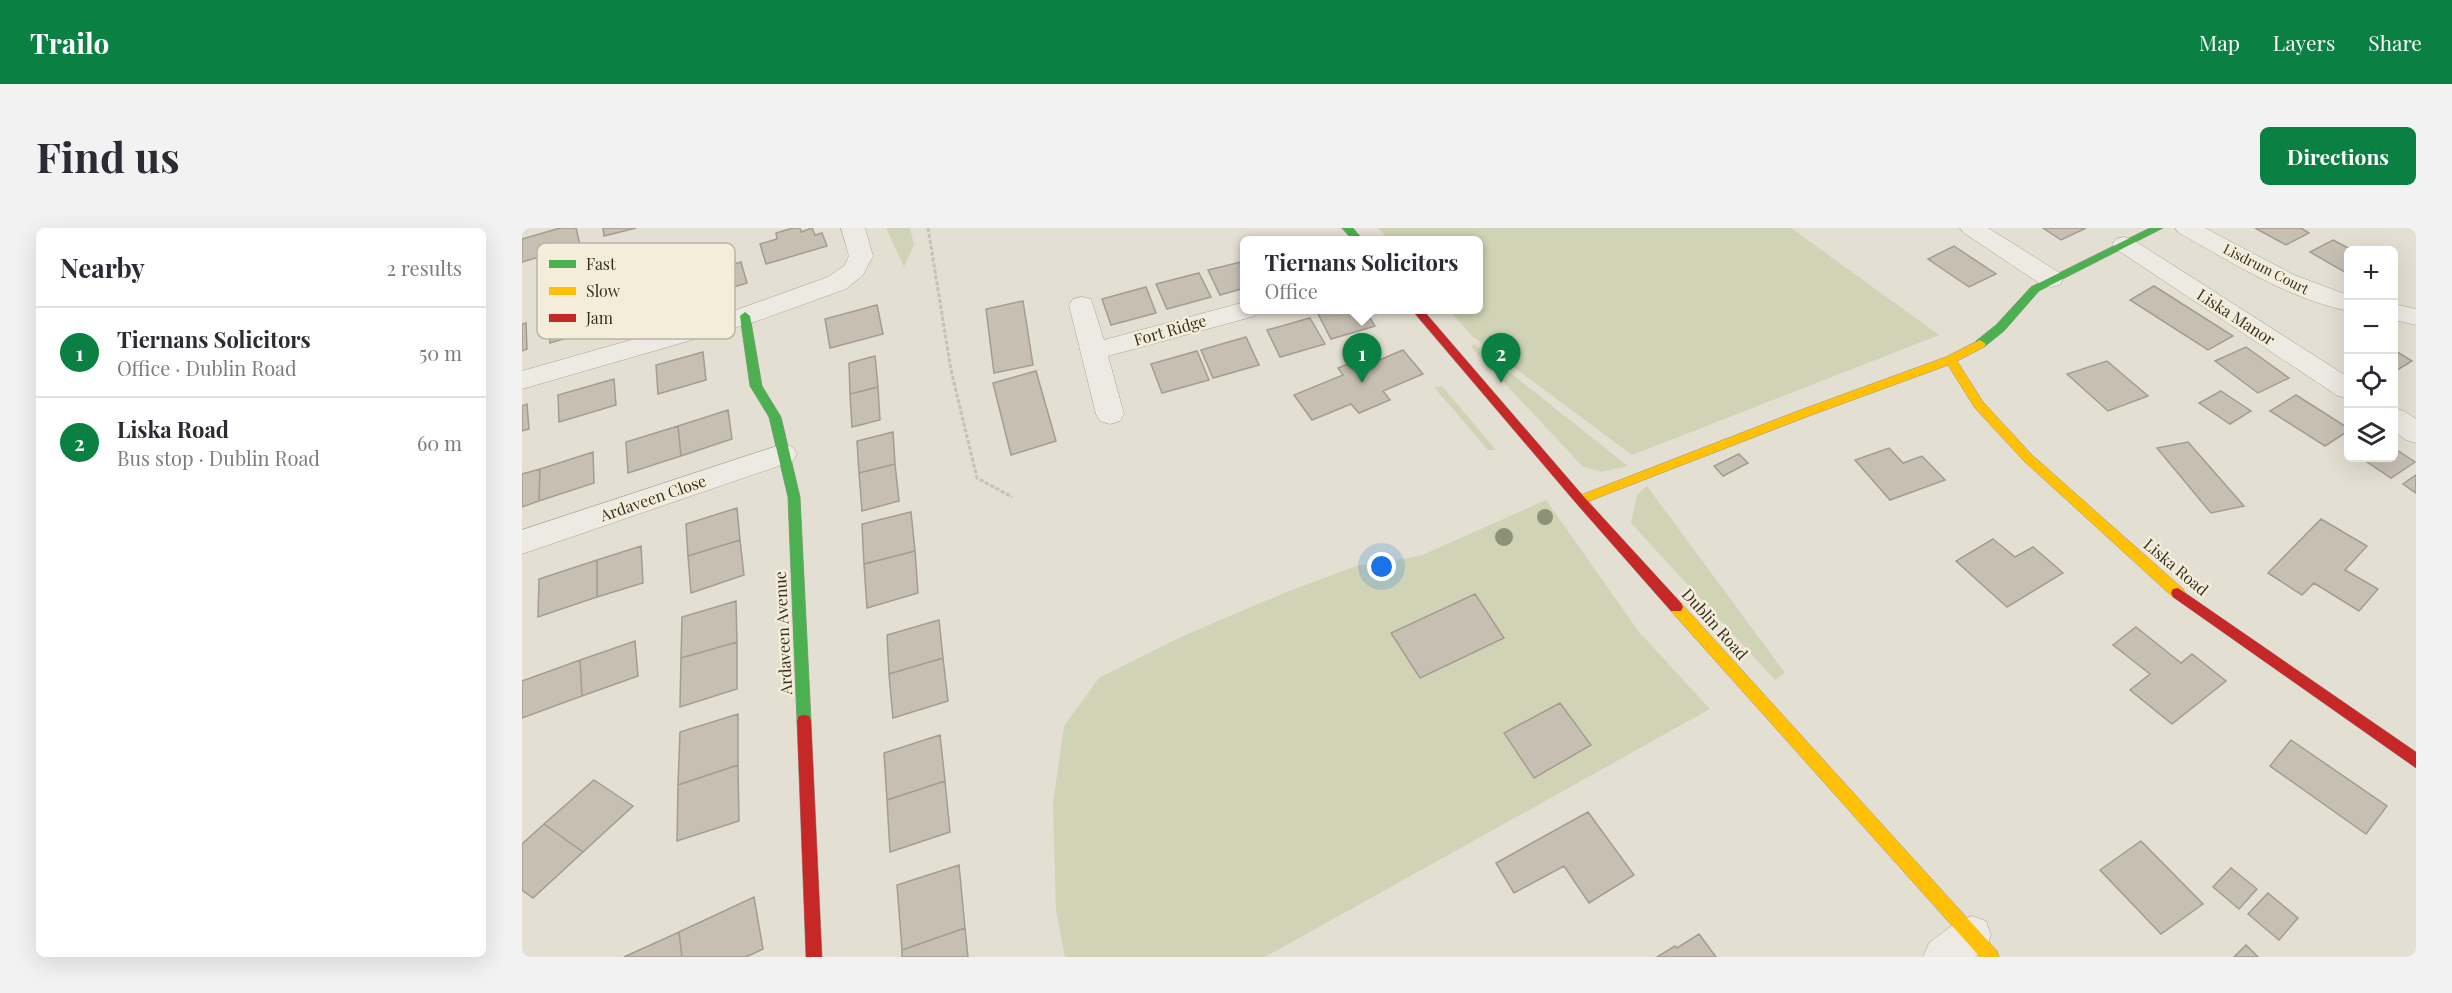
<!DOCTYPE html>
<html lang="en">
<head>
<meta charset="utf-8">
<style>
  body { margin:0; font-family:"Playfair Display",serif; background:#f2f2f3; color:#2b2b33 }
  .controls { position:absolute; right:18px; top:18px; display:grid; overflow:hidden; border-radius:9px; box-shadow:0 6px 24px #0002 }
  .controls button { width:54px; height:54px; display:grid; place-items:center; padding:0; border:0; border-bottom:2px solid #e1e1e2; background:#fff; color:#2b2b33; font:30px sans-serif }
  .you { position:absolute; left:860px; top:339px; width:21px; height:21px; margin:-15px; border:4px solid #fff; border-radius:50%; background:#1a73e8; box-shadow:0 0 0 9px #1a73e833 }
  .badge { display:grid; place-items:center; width:39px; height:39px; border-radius:50%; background:#0b8043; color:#fff; font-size:20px; font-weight:700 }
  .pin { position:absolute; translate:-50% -50px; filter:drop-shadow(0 2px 3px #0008) }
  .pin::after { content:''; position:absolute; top:32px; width:21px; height:18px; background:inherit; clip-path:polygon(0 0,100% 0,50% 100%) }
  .popup { position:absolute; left:718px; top:8px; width:243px; height:78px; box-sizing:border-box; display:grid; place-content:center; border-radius:9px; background:#fff; filter:drop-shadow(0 2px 4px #0005); font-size:20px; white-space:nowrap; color:#7c7c81 }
  .popup b { font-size:22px; color:#2b2b33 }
  .popup::after { content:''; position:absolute; left:50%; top:100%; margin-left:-12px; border:12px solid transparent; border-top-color:#fff }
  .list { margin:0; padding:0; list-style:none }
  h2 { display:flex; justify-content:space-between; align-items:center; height:78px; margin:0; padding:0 24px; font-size:26px }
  h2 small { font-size:20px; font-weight:400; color:#7c7c81 }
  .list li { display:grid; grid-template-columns:39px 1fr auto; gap:18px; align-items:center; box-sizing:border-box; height:90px; padding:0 24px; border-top:2px solid #e1e1e2 }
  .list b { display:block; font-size:22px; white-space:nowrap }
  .list p { margin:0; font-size:20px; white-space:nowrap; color:#7c7c81 }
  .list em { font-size:20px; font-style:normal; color:#7c7c81 }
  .icon { flex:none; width:33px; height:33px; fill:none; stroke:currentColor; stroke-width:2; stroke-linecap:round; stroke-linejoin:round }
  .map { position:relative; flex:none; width:1894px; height:729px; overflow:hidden; border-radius:9px }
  header { display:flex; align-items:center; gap:36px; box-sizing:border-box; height:84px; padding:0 30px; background:#0b8043; color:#fff }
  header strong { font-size:28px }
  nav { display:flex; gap:33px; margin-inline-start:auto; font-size:21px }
  .intro { display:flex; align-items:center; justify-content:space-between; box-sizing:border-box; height:144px; padding:0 36px }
  h1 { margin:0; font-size:42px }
  .button { padding:15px 27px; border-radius:9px; background:#0b8043; color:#fff; font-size:21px; font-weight:700 }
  main { display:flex; gap:36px; padding:0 36px }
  aside { flex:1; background:#fff; border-radius:9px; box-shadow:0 6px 24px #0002 }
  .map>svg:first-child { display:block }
</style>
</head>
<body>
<header>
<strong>Trailo</strong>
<nav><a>Map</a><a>Layers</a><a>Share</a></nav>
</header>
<div class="intro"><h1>Find us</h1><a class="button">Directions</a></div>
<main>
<aside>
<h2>Nearby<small>2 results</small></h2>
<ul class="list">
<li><span class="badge">1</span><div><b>Tiernans Solicitors</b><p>Office · Dublin Road</p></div><em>50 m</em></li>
<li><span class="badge">2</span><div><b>Liska Road</b><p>Bus stop · Dublin Road</p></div><em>60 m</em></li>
</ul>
</aside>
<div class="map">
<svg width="1894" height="729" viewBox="0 0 1894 729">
  <rect width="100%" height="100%" fill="#e3dfd2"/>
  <!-- green -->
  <path fill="#d1d3b6" d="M364 0H388L392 17 382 39Z
    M856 0H1269L1417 107 1110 227 951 109 927 82H957V12H867Z
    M952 116 1092 227 1106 238 1079 244 1060 238 949 119Z
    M920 158 974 222H966L912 159Z
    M1125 258 1263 445 1253 452 1109 295 1115 267Z
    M1024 272 1117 404 1188 481 743 729H543L534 682 531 575 542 498 577 450 661 408 762 365 834 338 898 328Z"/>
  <!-- building -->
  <path fill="#c8bfb3" stroke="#a49c91" stroke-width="1.5" d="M38 0H54L58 17 0 34V11Z
    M81 0H114L82 8Z
    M271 0H278L279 4 290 0 293 7 300 5 305 18 244 36 238 16 255 11 254 5Z
    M1521 0H1564L1539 12Z
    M1733 0H1779L1787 5 1764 17Z
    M1811 12 1830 22H1826V46L1788 24Z
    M1432 18 1474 46 1447 59 1406 31Z
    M723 33V60L698 67 686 42Z
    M219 34 225 55 176 70 171 48Z
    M677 45 689 69 645 81 634 56Z
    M81 53 80 65 59 70 60 58Z
    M150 54 154 80 111 93 106 67Z
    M1632 58 1711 108 1686 122 1608 72Z
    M624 59 634 85 589 97 580 71Z
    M501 73 511 137 472 145 464 81Z
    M70 75 72 102 28 115 25 88Z
    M355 77 361 106 308 120 303 91Z
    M805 82H843L853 98 809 111 795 84Z
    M788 90 803 116 758 129 745 102Z
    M4 95 5 121 0 123V96Z
    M724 109 737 137 691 150 679 122Z
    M1724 119 1767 150 1736 165 1693 133Z
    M881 122 901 146 861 163 868 172 837 185 829 176 790 192 772 167 821 147 816 140 842 129 848 136Z
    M1872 122 1890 133 1872 144Z
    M675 123 687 152 640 165 629 136Z
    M181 124 184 152 136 166 134 137Z
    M353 128 356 159 328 166 327 135Z
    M1585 133 1626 168 1586 183 1545 146Z
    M514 143 534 213 489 227 471 155Z
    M92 151 94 177 37 194 36 167Z
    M356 159 358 192 330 199 328 166Z
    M1699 163 1729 183 1708 196 1677 175Z
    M1774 167 1826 200V203L1803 218 1748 183Z
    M5 176 7 201 0 203V178Z
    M206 182 210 211 159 228 156 198Z
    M156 198 159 228 106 245 104 214Z
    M371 204 373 236 337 245 335 213Z
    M1666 214 1722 278 1689 285 1635 220Z
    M1367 220 1381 235 1400 228 1423 252 1368 272 1333 232Z
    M1872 220 1893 234 1869 250 1839 230H1872Z
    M71 224 72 255 17 273 18 241Z
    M1217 226 1226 235 1201 248 1192 238Z
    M373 236 377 273 340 283 337 245Z
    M18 241 17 273 0 279V246Z
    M1894 247V265L1881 256Z
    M215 280 218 312 166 328 164 296Z
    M389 284 393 323 342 336 340 296Z
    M1799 291 1845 318 1823 342 1856 361 1837 383 1792 355 1780 367 1746 345Z
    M1471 311 1493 329 1511 319 1541 345 1485 379 1434 333Z
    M218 312 222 347 169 365 166 328Z
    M119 318 121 355 75 369V332Z
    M393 323 396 365 345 380 342 336Z
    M75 332V369L16 389 17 351Z
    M953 366 982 410 898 450 869 405Z
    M214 373 215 414 159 430 160 389Z
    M417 392 421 430 367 446 365 407Z
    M1614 399 1659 435 1670 426 1704 453 1650 496 1608 462 1628 446 1591 417Z
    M113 413 116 448 60 468 58 432Z
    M215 414V461L158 479 159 430Z
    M421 430 426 473 371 490 367 446Z
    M58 432 60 468 0 490V453Z
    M1038 475 1069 517 1012 550 982 505Z
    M216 486V537L156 557 158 504Z
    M418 507 423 553 365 572 362 525Z
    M1769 512 1865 578 1844 606 1748 538Z
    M216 537 217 593 155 613 156 557Z
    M72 552 111 578 61 624 22 596Z
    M423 553 428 604 368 624 365 572Z
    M1066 584 1112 647 1067 675 1042 638 992 665 974 635Z
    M22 596 61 624 11 670 0 662V616Z
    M1619 613 1681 676 1639 706 1578 642Z
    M437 637 443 700 380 722 375 657Z
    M1709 640 1735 661 1717 681 1691 659Z
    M1746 665 1776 690 1757 712 1726 686Z
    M232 669 241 721 224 729H160L157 704Z
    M443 700 446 729H380V722Z
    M157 704 160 729H102Z
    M1177 706 1194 729H1135L1153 718 1155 720Z
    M1724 717 1736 729H1712Z"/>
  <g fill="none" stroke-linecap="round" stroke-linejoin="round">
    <!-- street casing -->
    <g stroke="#a9a49a" stroke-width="1">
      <path id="street" d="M319 0H343L351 28 341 47 324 61 232 94 0 161V143L214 82 306 49 322 38 327 28Z
        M1438 0H1466L1538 45 1541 51 1538 57 1529 59 1520 57 1442 5Z
        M1653 0H1683L1772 47 1826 67V83C1765 70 1711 35 1657 5Z
        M1602 9 1610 11 1826 149V170L1816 168 1594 21 1590 16 1594 11Z
        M560 69 569 71 582 112 723 74V82H737L733 88 586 128 602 186 598 193 588 196 578 193 574 186 547 77 551 71Z
        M1872 76 1894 81V97L1872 92Z
        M1872 180 1882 183 1894 191V215L1884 212 1872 203Z
        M261 216 271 219 275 226 271 233 0 326V302Z
        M1450 688 1464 693 1469 707 1464 721 1453 729H1401L1407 715 1436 693Z"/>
    </g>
    <!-- fast casing -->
    <g stroke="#99948a" stroke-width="1">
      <path id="fast" d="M820 0H831L841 12H831Z
        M1628 0H1641L1517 63 1482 103 1462 119H1454V113L1474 97 1509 59Z
        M223 84 228 88 240 158 259 189 278 269 289 493 287 498 282 499 277 498 275 493 266 269 247 189 228 158 218 88Z"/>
    </g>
    <!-- slow casing -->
    <g stroke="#99948a" stroke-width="1">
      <path id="slow" d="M1458 112 1464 116 1462 119 1435 133 1461 174 1510 227 1661 361 1663 365 1661 369H1651L1502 233 1453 180 1426 137 1284 189 1062 275H1054L1052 272 1054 269 1276 183 1424 129Z
        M1154 373 1159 375 1475 723 1477 729H1458L1149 383 1147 379 1149 375Z"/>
    </g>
    <!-- jam casing -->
    <g stroke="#99948a" stroke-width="1">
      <path id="jam" d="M890 82H901L1062 269 1159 375 1161 379 1159 383H1149L1054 275Z
        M1656 360 1894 524V540L1651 369 1649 365 1651 361Z
        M282 487 287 488 289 493 300 729H284L275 493 277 488Z"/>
    </g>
    <!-- path -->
    <path stroke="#c4c1b9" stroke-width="3" stroke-dasharray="4 2" stroke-linecap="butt" d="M406 0 429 142 455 250 490 269"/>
    <!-- street -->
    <use href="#street" fill="#eceae2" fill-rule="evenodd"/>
    <!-- fast -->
    <use href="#fast" fill="#4caf50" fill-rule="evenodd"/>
    <!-- slow -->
    <use href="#slow" fill="#ffc107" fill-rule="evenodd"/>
    <!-- jam -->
    <use href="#jam" fill="#c62828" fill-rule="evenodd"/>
  </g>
  <!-- trees -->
  <g fill="#8d9276">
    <circle cx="1023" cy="289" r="8"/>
    <circle cx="982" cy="309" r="9"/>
  </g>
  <g text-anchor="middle" stroke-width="5" stroke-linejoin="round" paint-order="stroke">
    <!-- far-street labels -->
    <g font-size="14" fill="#382e22" stroke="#f3edd9">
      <text transform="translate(1744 41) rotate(27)" y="5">Lisdrum Court</text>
    </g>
    <!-- street labels -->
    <g font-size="16" fill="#382e22" stroke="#f3edd9">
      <text transform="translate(1714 89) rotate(33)" y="6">Liska Manor</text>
      <text transform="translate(648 102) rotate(-16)" y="6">Fort Ridge</text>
      <text transform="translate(131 270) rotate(-19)" y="6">Ardaveen Close</text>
      <text transform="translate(1654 339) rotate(40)" y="6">Liska Road</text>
      <text transform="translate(1193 396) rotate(48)" y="6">Dublin Road</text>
      <text transform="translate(261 405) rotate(-93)" y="6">Ardaveen Avenue</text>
    </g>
  </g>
  <!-- legend -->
  <rect x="15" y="15" width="198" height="96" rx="9" fill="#f3edd9" stroke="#bbb4a2" stroke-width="1.5"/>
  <rect x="27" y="32" width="27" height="8" fill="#4caf50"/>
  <rect x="27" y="59" width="27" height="8" fill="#ffc107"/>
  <rect x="27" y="86" width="27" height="8" fill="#c62828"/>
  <g font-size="16" fill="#382e22">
    <text x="64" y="42">Fast</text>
    <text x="64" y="69">Slow</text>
    <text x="64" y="96">Jam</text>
  </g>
</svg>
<div class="controls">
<button>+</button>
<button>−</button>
<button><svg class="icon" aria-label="locate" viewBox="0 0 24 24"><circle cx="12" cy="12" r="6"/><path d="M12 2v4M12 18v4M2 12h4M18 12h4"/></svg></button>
<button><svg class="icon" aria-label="layers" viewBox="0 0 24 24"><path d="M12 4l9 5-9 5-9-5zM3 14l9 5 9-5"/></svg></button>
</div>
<div class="you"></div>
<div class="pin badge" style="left:840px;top:155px">1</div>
<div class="popup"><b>Tiernans Solicitors</b>Office</div>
<div class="pin badge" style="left:979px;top:155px">2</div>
</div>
</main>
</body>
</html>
